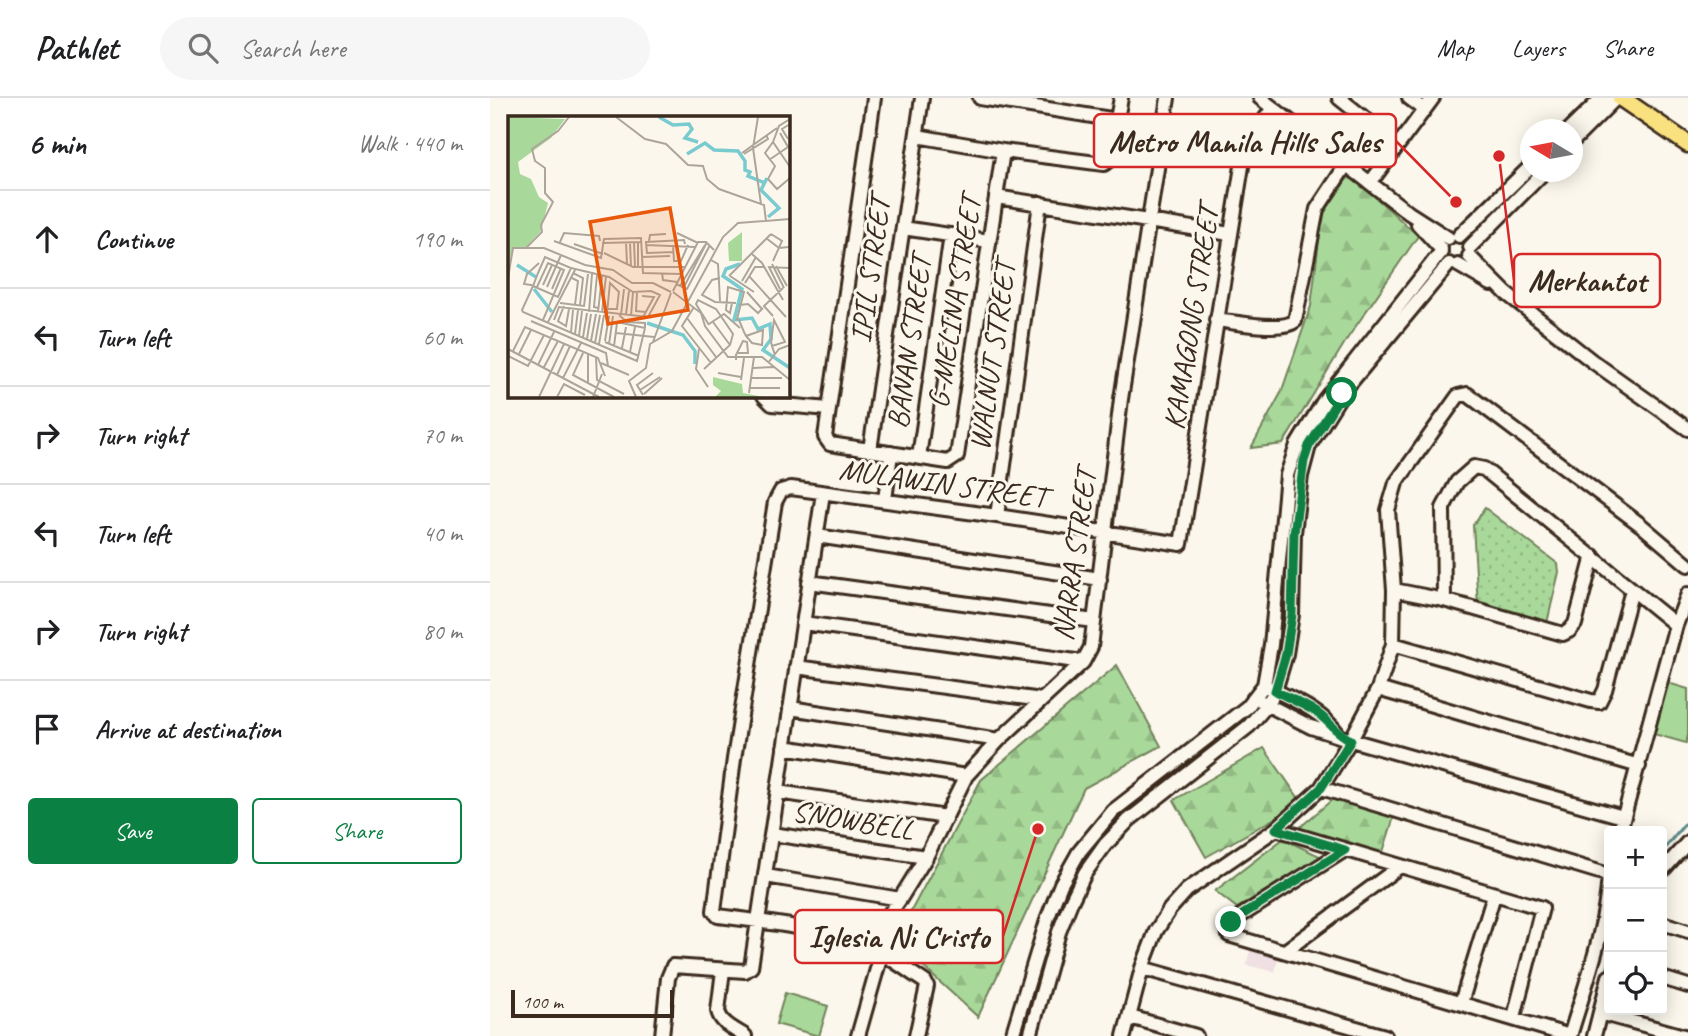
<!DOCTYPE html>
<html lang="en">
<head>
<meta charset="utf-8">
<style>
  body { margin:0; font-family:Caveat,sans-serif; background:#f6f6f6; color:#202124 }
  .controls { position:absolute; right:21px; bottom:21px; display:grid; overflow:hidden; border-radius:7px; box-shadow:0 4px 18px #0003 }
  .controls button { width:63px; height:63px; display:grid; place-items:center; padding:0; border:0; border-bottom:2px solid #e0e0e0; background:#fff; color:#202124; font:35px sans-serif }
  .compass { position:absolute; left:1030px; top:21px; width:63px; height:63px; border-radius:50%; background:#fff; box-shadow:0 4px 18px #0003; rotate:280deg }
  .scale { position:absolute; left:21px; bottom:18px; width:163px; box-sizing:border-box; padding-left:7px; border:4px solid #3b2a1e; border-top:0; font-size:19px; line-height:24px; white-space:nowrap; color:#3b2a1e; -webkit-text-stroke:5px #fbf7ec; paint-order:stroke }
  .stop { position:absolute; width:21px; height:21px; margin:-16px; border:5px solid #0b8043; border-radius:50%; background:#fff }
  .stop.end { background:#0b8043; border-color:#fff; box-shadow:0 2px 7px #0008 }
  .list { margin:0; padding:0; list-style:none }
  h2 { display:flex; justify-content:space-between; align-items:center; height:91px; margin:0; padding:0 28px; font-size:30px }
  h2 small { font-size:23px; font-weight:400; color:#757577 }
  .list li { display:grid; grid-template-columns:46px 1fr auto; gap:21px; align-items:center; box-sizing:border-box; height:98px; padding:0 28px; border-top:2px solid #e0e0e0 }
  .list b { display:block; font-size:26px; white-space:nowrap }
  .list em { font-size:23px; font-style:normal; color:#757577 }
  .actions { display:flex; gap:14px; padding:21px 28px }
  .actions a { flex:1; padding:16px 0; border:2px solid #0b8043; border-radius:7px; text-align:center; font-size:24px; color:#0b8043 }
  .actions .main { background:#0b8043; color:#fff }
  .icon { flex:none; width:38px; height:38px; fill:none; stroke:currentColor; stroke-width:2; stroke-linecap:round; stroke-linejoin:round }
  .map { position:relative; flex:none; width:1198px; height:938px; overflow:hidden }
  header { display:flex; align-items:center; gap:42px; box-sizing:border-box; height:98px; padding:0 35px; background:#fff; border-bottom:2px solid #e0e0e0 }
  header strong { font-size:33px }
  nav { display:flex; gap:38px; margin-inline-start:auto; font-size:24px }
  .search { width:490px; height:63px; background:#f6f6f6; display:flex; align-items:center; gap:18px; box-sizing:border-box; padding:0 24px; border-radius:38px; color:#757577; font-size:26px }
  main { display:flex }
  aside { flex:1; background:#fff }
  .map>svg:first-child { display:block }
</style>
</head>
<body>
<header>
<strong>Pathlet</strong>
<div class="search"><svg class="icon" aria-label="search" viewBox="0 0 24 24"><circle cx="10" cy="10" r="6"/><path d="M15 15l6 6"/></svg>Search here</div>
<nav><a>Map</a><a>Layers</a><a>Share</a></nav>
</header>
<main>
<aside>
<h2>6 min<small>Walk · 440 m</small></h2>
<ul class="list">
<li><svg class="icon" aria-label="ahead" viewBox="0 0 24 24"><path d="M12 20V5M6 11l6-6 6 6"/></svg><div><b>Continue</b></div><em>190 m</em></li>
<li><svg class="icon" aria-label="left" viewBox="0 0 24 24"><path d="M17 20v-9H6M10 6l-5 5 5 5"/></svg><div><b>Turn left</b></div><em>60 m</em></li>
<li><svg class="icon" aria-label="right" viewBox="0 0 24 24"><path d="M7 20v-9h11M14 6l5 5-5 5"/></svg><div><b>Turn right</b></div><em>70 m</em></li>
<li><svg class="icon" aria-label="left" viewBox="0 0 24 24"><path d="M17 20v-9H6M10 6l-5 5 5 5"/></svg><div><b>Turn left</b></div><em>40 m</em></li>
<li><svg class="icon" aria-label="right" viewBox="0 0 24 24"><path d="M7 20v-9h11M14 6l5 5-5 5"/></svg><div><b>Turn right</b></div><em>80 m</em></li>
<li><svg class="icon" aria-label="arrive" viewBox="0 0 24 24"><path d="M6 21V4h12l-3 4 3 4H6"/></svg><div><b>Arrive at destination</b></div></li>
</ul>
<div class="actions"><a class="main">Save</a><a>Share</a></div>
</aside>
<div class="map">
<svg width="1198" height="938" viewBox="0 0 1198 938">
  <defs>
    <pattern id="forest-firs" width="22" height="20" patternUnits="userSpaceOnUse" patternTransform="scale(1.75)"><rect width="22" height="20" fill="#a9d99a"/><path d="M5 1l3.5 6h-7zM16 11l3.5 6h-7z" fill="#92ba84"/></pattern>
    <pattern id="park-dots" width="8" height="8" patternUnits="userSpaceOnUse" patternTransform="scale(1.75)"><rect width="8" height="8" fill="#a9d99a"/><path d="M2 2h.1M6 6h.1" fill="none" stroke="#92ba84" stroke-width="1.8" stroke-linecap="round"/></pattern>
  </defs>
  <rect width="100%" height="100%" fill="#fbf7ec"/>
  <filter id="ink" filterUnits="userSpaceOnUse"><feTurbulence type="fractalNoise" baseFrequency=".0143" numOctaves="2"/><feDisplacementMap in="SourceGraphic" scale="14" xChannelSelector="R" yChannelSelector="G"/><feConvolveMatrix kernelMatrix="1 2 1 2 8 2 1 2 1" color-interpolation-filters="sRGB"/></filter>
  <g filter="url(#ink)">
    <!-- built -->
    <path fill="#f0e0e3" d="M761 849 789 856 785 874 756 867Z"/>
    <!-- forest -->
    <path fill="url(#forest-firs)" stroke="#72825c" stroke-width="2" d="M860 76 928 138 857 241 793 346 761 350 791 295 821 208 832 118Z
      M627 567 671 648 594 690 488 919 405 843 491 682Z
      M774 650 812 705 716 759 684 702Z
      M844 700 904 719 892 757 808 731Z
      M793 741 832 759 747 810 725 793Z"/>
    <!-- park -->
    <path fill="url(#park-dots)" stroke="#72825c" stroke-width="2" d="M995 410 1068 466 1069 474 1057 525 988 508 983 427Z"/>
    <!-- garden -->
    <path fill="#a9d99a" stroke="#72825c" stroke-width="2" d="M1178 585 1198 591V637L1196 645 1164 636Z
      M295 895 338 908 329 938 286 926Z"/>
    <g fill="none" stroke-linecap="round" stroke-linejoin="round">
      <!-- stream -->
      <path stroke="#618b89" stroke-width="3.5" d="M1172 753 1198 722
        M1117 875 1119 866"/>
      <!-- minor casing -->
      <g stroke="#3b2a1e" stroke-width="18">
        <path id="minor" d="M384 0 335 339 340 346 458 364 467 358 513 53
          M490 0 627 22
          M770 0 919 115 958 140
          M849 0 908 47
          M919 0 934 11
          M1079 32 1112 0
          M427 38 513 53 614 66 619 62 631 0
          M1082 44 1126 0
          M880 85 943 0
          M506 99 740 136
          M928 126 951 151
          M413 130 499 143
          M969 138 1040 69
          M980 149 1054 74
          M979 158 1016 195 1102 263 1198 331
          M968 167 1001 186
          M726 222C744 224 792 234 805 223L827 111 856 67
          M274 298 282 306 339 311
          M380 352 432 0
          M429 359 461 137
          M395 402 401 355
          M507 418 550 105
          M327 438 610 481
          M319 484 604 523
          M904 492 954 502 1073 536 1079 533 1085 526 1103 458
          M954 502 953 410 967 384 984 369 994 371 1186 527
          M313 525 593 564
          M903 546 1101 603 1109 604 1115 592 1142 492
          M306 569 552 602
          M780 590C804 602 832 613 848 636
          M888 591 1149 668
          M772 604 821 629 861 642 1133 719
          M300 610 509 642
          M294 649 476 678
          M831 690 1119 777
          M288 694 456 719
          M786 731 1052 810 1024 919
          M1130 733 1186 527 1198 496
          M282 736 436 759
          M855 752 741 824 738 831 739 837 1080 938
          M1172 773 1198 744
          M276 778 410 801
          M1172 825 1198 833
          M377 848 410 801 436 759 476 678 509 642 593 564 601 549 631 301 678 0
          M795 853 909 769
          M652 870 895 938
          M233 872 228 913C231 926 244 931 255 938
          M1172 880 1198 888
          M971 905 1004 797
          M1110 915 1194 938
          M640 919 706 938
          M172 938 178 880 183 868 255 873 261 869 333 395
          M368 938 391 857
          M426 938 437 888 435 884C416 872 396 855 375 847 329 830 276 824 228 818L224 813 244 661 285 404 291 393 301 390 507 418 691 446 753 62 758 44 783 10
          M522 938 558 819 571 786 589 754 623 713 757 609 774 587 781 547 797 377 807 347 835 301 951 154
          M540 938 569 834 581 804 595 775 615 747 639 722 759 628 777 607 785 593 796 556 802 517 804 435 811 378 819 348 852 295 959 166
          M634 938 652 870 666 833 680 811 697 792 786 731 831 690 863 638 888 591 903 546 904 492 898 412 906 385 968 298 977 296 1151 427 1198 467
          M1080 938C1096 885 1116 832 1119 776
          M1104 938 1119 879"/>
      </g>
      <!-- major casing -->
      <g stroke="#3b2a1e" stroke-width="21">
        <path id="major" d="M1131 0 1198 46"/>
      </g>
      <!-- minor -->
      <use href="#minor" stroke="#fbf7ec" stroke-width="12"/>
      <!-- major -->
      <use href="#major" stroke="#fae180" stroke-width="16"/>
    </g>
  </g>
  <g fill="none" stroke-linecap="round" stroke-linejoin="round" filter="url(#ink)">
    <!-- route -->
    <path stroke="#0b8043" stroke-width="9" d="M741 824 855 752 786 731 831 690 861 642C846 635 839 623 826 614 813 606 799 600 785 593L796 556 802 517 804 435 814 363 819 348 852 295"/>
  </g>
  <g text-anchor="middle" stroke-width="6" stroke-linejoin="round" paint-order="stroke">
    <!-- street labels -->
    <g font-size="30" fill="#3b2a1e" stroke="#fbf7ec">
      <text transform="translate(380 172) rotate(-82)" y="10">IPIL STREET</text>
      <text transform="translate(464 204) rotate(-81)" y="10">G-MELINA STREET</text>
      <text transform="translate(701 220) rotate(-81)" y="10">KAMAGONG STREET</text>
      <text transform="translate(419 244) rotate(-82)" y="10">BANAN STREET</text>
      <text transform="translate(502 258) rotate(-82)" y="10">WALNUT STREET</text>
      <text transform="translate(453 385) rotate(8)" y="10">MULAWIN STREET</text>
      <text transform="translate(584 457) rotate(-82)" y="10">NARRA STREET</text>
      <text transform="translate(363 722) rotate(9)" y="10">SNOWBELL</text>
    </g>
  </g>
  <!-- overview -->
  <g transform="translate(18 18)">
    <rect width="282" height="282" fill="#fbf7ec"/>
    <path d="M234 116V145H221L220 127ZM205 261 234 268 235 277 256 281H207L213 275 205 269Z" fill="#a9d99a"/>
    <path d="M0 1 57 3 43 22 10 46 12 58 23 63 31 81 40 87 33 115 17 132 6 131 0 158Z" fill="#a9d99a"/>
    <path fill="none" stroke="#7acbd0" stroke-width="3.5" d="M151 1 165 9 181 8 184 13 177 22 190 26M179 38 197 27 206 34 230 35 237 45V54L242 56 240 60 257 67M259 62 253 74 271 92 260 101M232 148 218 153 215 160 234 173 226 204 244 202 250 213 262 208 263 223 255 234 282 252M9 149 28 161M26 173 44 196M139 207 175 219 187 235V248"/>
    <path fill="none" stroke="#aea59a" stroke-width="2" d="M108 1 137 23 158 28 180 49 195 50 199 63 211 73 256 89 258 105M250 1 245 32 253 88M280 23 274 13 282 8M265 26 271 10 282 3M234 37 269 12M236 38 260 23 258 19M261 44 280 31 272 17M282 51 265 26 257 37 267 50 260 63 269 73 282 62M169 117 190 127M263 118 274 125 265 145M258 122 271 132 281 131M46 125 93 142 96 123 133 122 135 157 173 158M141 125 142 119 158 118M52 126 56 117 91 120 92 125M118 126 119 148M122 126 123 151M126 126 127 151M130 126V151M94 127 134 126M66 128 95 138M138 129 187 131M165 129 166 145H173L180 129M18 132 34 116 33 109 45 86 37 77V52L27 45 24 33 50 15 61 1M166 136 139 137 138 126 176 124 177 128M96 137 125 151H177M244 138 254 147 275 184M134 141 162 140M203 144 210 148 212 185M31 147 19 158 16 168 23 169 25 170 50 181 63 152 37 141 30 157 25 170 14 194 15 196 129 245 137 212M264 148 276 172M268 150 279 170M65 157 75 162 72 189M154 157 155 164 169 166M89 159 86 191 90 192M221 160 263 118M222 160 246 176M241 160 278 201M0 162 5 132H36L77 149 105 154 124 167H145L163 176M64 162 70 165 67 189M212 162 204 164 194 179 207 186 228 187M234 165 248 141M237 167 247 151H257M168 168 179 173 202 129M35 169 44 149M172 170 197 129M29 171 40 147 56 154 35 204M39 171 53 139M176 171 199 126M44 173 53 152M272 173 261 151 282 152M165 175 190 126H198L206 134M165 176 193 197 197 210 220 241H254L282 264M239 176 254 193M129 177 128 195 138 196M134 180 146 181 135 201M52 187 76 190 80 158M224 187 222 197 218 194 220 171 236 176 229 203 231 204 236 216 238 220 244 227 254 229 255 214 238 220M231 189 240 188 250 197 255 192M56 190 50 205 58 210 61 193M186 191 174 210 203 247M100 193H109L111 175M81 196 84 158M90 196 94 160M94 196 98 160M99 197 102 167 111 176M118 198 121 175M111 199 119 206 137 207V212M113 199 116 173M123 200 125 176M265 200 256 190 275 172M179 202 208 241M46 204 51 191 140 201 152 179 143 175 125 176 101 161 63 152M23 205 98 237 100 250M40 206 67 154M109 206 137 212M205 206 222 229M201 208 216 198 232 212M63 216 65 194M108 217 146 221M67 218 70 194M71 220 74 195M75 221 79 197M79 223 83 198M83 225 88 198M97 225 101 200M97 226 131 240M145 226 163 177M87 227 92 199M91 228 96 199M101 228 105 200M106 230 109 207M264 230 277 226 266 204 263 226 264 230 267 239M114 232 118 211M0 233 91 281M191 233 188 253 200 271M5 235 17 211 90 242 97 260M122 236 127 211M75 237 65 259 106 281M11 238 23 214M80 238V267M0 240 20 250 36 219M88 241 89 264 116 278M228 244V239L235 225 239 226 240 237H230M93 247 121 259M260 247 271 233 282 229M30 249 46 216M36 251 50 225M245 252 267 251M196 253 222 229 225 218 208 193 190 184 188 188 201 209M210 257 233 261M49 259 62 230M55 262 73 227M243 262H274M233 264 236 242M242 272H272M132 274 152 261M241 277 246 241M136 278 154 262M135 279 129 269 145 257M31 281 56 228M49 281 56 268 77 279M85 281 94 258M128 281 121 265 138 252 142 228 164 215 215 121 230 107 282 103"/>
    <path fill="#e8590c" fill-opacity="0.15" stroke="#e8590c" stroke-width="3.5" d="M162 92 180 194 100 208 82 106Z"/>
    <rect width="282" height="282" fill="none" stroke="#3b2a1e" stroke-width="3.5"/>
  </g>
  <!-- callouts -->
  <path fill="none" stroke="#d62828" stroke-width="2.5" d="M966 104L906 43M1009 58L1024 182M548 731L513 838"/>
  <g fill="#d62828" stroke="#fbf7ec" stroke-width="2.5">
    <circle cx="966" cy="104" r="7"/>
    <circle cx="1009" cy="58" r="7"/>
    <circle cx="548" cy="731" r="7"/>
  </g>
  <g fill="#fbf7ec" stroke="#d62828" stroke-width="2.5">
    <rect x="604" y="16" width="302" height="53" rx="7"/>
    <rect x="1024" y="156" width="146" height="53" rx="7"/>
    <rect x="305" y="812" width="208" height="53" rx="7"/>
  </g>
  <g font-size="32" text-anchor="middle" font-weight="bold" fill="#3b2a1e">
    <text x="755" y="54">Metro Manila Hills Sales</text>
    <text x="1097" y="193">Merkantot</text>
    <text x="409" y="849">Iglesia Ni Cristo</text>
  </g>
</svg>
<div class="controls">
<button>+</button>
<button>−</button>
<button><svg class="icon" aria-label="locate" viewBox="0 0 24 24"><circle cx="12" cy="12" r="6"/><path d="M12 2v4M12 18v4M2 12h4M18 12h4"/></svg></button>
</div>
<svg class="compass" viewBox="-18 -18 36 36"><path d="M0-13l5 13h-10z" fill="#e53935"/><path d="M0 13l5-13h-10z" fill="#757577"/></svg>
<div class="scale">100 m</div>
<div class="stop" style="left:852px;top:295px"></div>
<div class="stop end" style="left:741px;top:824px"></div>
</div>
</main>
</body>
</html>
